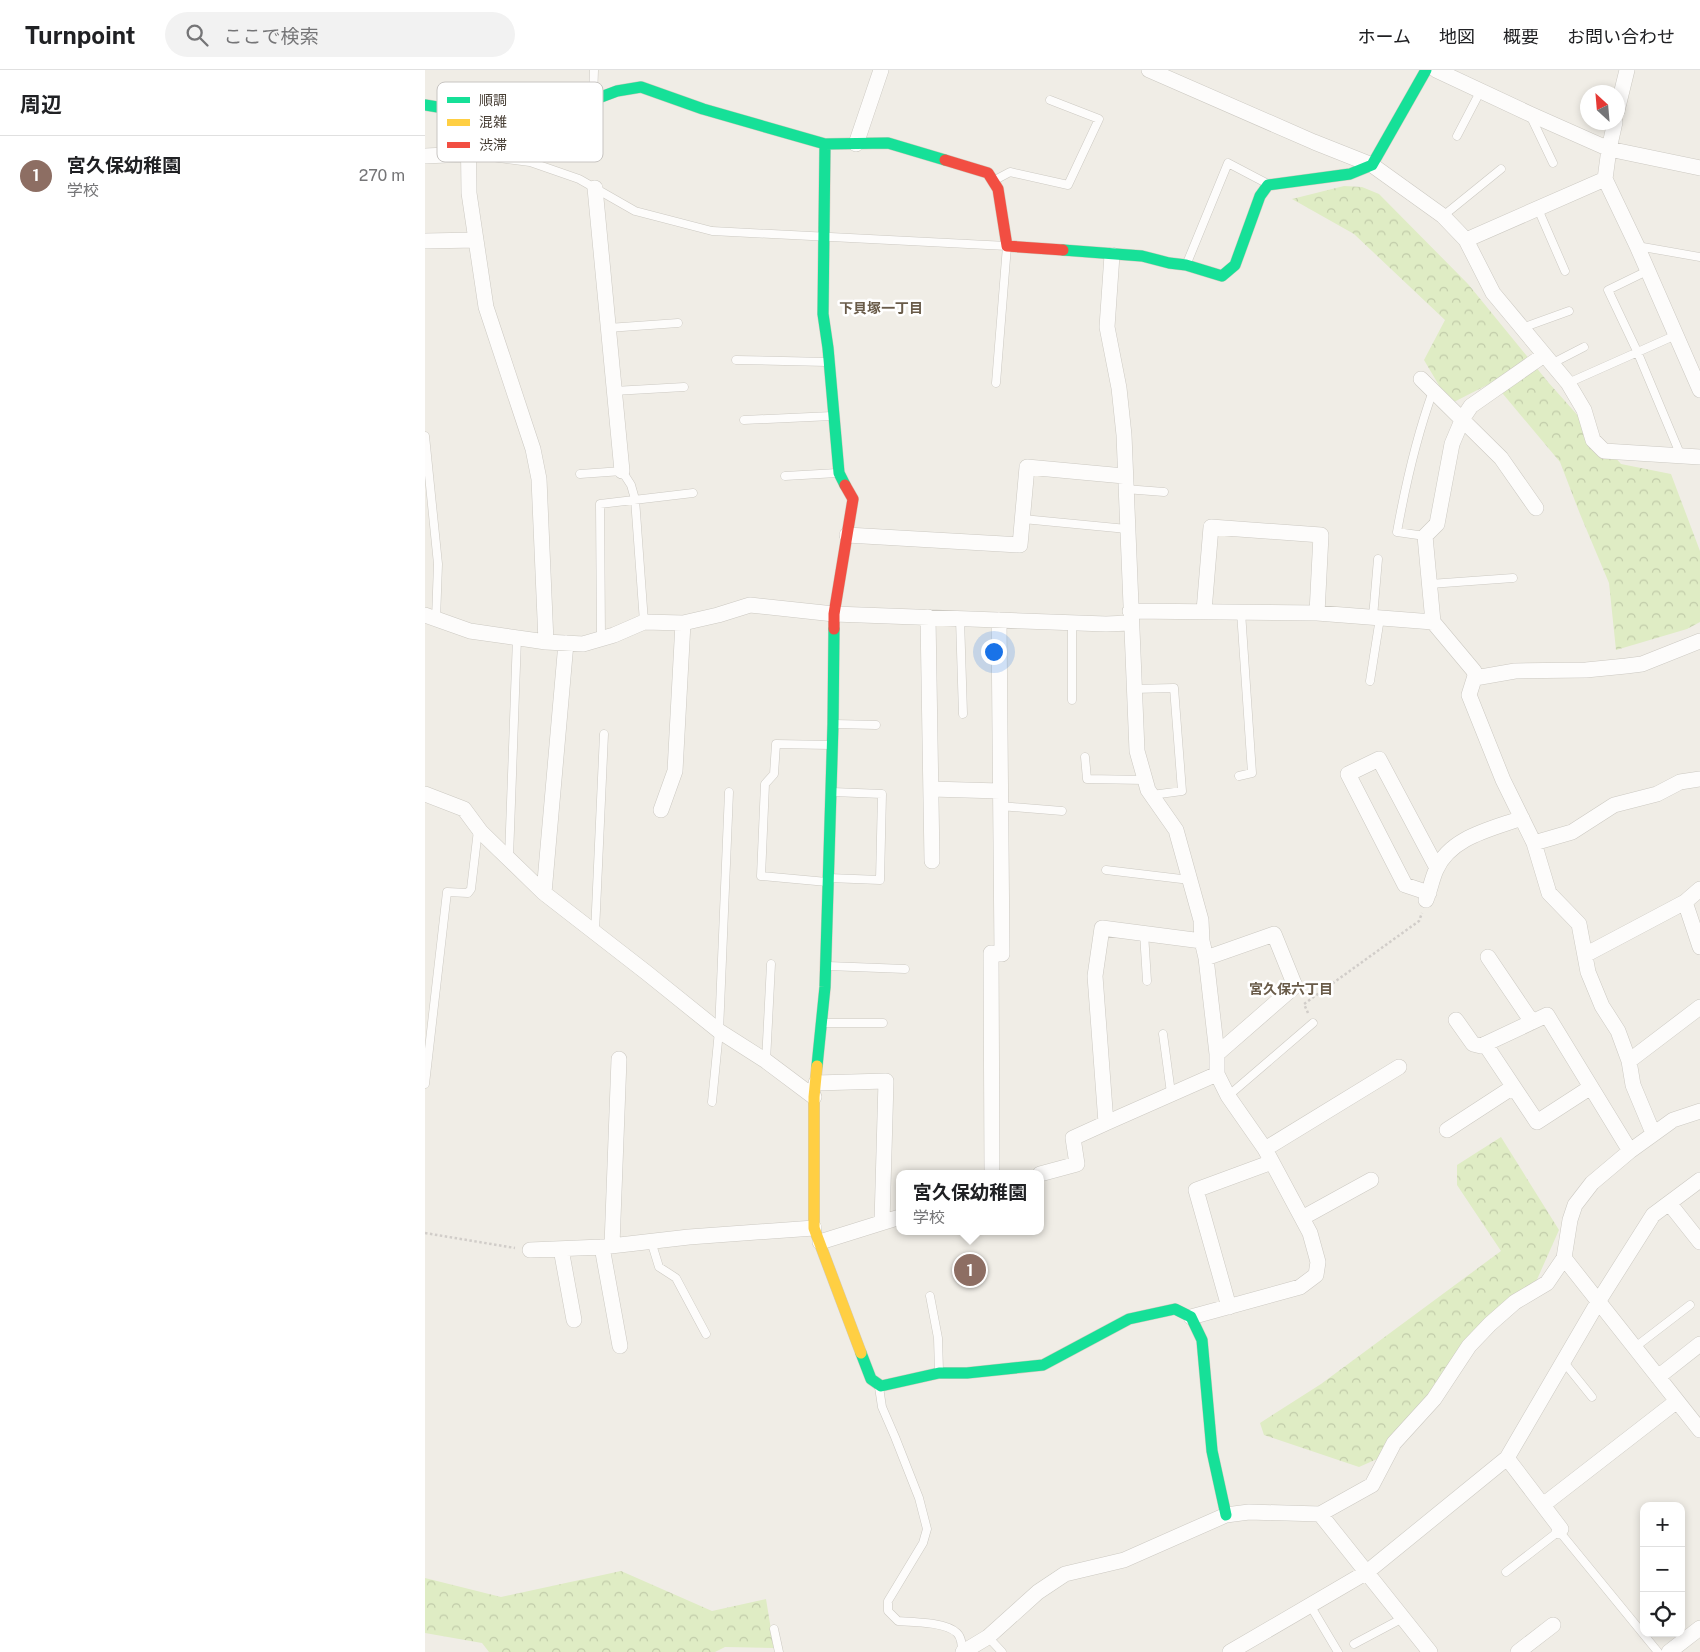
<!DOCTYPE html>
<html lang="ja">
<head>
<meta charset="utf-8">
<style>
  body { margin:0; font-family:"Public Sans","Noto Sans JP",sans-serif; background:#f2f2f2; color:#202124 }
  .controls { position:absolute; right:15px; bottom:15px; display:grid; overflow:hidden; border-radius:10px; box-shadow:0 2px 8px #0003 }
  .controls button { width:45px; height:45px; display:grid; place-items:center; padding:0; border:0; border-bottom:1px solid #e0e0e0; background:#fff; color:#202124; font:25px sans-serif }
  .compass { position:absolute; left:1155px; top:15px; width:45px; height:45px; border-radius:50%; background:#fff; box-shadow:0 2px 8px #0003; rotate:334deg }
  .you { position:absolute; left:568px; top:581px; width:18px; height:18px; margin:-12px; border:4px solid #fff; border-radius:50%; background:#1a73e8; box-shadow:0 0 0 8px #1a73e833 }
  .badge { display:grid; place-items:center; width:32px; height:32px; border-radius:50%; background:#0b8043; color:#fff; font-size:16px; font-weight:700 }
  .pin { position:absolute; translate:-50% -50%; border:2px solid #fff; box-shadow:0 1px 5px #0006 }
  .popup { position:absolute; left:471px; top:1100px; width:148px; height:65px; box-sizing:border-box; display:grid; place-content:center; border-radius:10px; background:#fff; filter:drop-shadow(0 1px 4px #0005); font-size:16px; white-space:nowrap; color:#757577 }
  .popup b { font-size:19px; color:#202124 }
  .popup::after { content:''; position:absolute; left:50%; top:100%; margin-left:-10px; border:10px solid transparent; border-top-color:#fff }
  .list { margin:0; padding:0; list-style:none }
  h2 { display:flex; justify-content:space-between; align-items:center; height:65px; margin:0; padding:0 20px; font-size:21px }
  h2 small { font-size:16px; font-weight:400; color:#757577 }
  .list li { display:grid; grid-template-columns:32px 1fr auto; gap:15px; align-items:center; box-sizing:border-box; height:80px; padding:0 20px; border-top:1px solid #e0e0e0 }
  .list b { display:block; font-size:19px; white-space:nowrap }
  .list p { margin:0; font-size:16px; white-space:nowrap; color:#757577 }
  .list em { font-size:16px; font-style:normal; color:#757577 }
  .icon { flex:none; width:28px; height:28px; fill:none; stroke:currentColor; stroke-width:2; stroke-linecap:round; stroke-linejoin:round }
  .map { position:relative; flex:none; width:1275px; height:1582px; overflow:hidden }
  header { display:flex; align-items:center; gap:30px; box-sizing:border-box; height:70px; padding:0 25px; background:#fff; border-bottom:1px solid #e0e0e0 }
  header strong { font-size:24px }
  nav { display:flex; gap:28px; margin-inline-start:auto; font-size:18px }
  .search { width:350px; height:45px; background:#f2f2f2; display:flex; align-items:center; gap:12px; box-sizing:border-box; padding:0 18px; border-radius:28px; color:#757577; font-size:19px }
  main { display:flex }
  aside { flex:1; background:#fff }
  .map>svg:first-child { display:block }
</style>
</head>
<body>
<header>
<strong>Turnpoint</strong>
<div class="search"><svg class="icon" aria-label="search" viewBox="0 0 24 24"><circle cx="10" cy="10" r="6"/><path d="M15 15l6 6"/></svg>ここで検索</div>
<nav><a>ホーム</a><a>地図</a><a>概要</a><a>お問い合わせ</a></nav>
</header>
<main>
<aside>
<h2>周辺<small></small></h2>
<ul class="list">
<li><span class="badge" style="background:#8d6e63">1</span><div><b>宮久保幼稚園</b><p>学校</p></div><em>270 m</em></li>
</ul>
</aside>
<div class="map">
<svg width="1275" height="1582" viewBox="0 0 1275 1582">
  <defs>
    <pattern id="forest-crowns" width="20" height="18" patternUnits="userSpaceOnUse" patternTransform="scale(1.25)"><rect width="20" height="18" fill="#dfecc4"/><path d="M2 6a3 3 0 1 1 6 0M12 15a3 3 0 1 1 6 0" fill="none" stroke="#c1cba9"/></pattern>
  </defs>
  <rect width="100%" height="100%" fill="#f0ede6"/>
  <!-- forest -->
  <path fill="url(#forest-crowns)" d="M919 116 937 117 954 124 1043 214 1123 312 1196 394 1246 404 1275 481V552L1262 559 1191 580 1184 513 1155 444 1135 392 1068 312 1025 334 999 290 1020 250 929 164 867 129Z
    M1076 1067 1134 1160 1110 1214 1075 1239 1002 1325 952 1389 934 1397 839 1365 835 1353 896 1314 1076 1181 1032 1115V1095Z
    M196 1501 287 1541 341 1529 349 1578 300 1577 290 1582H64L57 1573 0 1563V1508L76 1527Z"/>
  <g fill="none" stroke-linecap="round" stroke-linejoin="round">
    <!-- lane casing -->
    <g stroke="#ccc9c2" stroke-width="9">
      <path id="lane" d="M168 28 169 0
        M1105 45 1128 93
        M1032 66 1055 22
        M43 84 105 92 154 109 210 141 287 161 582 176 571 313
        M570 110 585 102 643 115 674 49 625 30
        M1113 139 1140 201
        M1018 146 1076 99
        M1212 176 1275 187
        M762 193 803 93 843 114
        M1222 201 1183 220 1212 281 1256 386
        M183 258 253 253
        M1097 258 1144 241
        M311 290 402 292
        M1126 294 1159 277
        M1143 313 1251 265
        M189 321 259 317
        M319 350 407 346
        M0 366 13 494 11 549
        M155 404 197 401 206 415 210 429 219 552
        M360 406 412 403
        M700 419 739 422
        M598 449 702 459
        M1000 466 972 462C981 412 991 368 1008 321
        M1005 514 1088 508
        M948 547 953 489
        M535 549 538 644
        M176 568 175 434 268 423
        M945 611 955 548
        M708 619 749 618 757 721 727 725
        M647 630V553
        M410 654 451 655
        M660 687 662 709 720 710
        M814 706 827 703 816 542
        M575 736 637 741
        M84 787 92 568
        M681 800 765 810
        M404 808 455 810 457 724 408 722
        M402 812 336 806 340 714 349 704 351 674 405 675
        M170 862 179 664
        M719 863 722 911
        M403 896 480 899
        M398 953H458
        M738 964 746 1023
        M341 991 346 894
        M0 1014 22 822 43 823 46 819 53 760
        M803 1026 888 953
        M287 1032 294 961 304 722
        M226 1171 234 1197 251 1208 281 1264
        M505 1226 513 1268 514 1301
        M1209 1278 1265 1235
        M1138 1291 1167 1327
        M454 1317 457 1337 470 1367 494 1428 502 1459 498 1473 463 1531V1541L473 1551C488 1552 521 1552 532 1563 537 1568 537 1576 537 1582
        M1081 1502 1134 1461 1233 1582
        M885 1535 913 1582
        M349 1559 354 1582
        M563 1567 577 1582
        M929 1574 978 1548"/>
    </g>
    <!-- street casing -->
    <g stroke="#ccc9c2" stroke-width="16">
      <path id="street" d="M724 0 889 72 947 95 1018 146 1041 170 1068 223 1143 313 1159 340 1168 370 1179 381 1275 387
        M1011 0 1105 44 1184 79 1275 98
        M1192 41 1202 0
        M43 42 44 123 61 237 108 379 114 409 121 572
        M1190 52 1184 79 1180 109 1212 176 1275 320
        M431 74 456 0
        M0 86 43 84
        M170 118 197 401
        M1041 170 1180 109
        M0 171 51 170
        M687 185 682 257 694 318 699 365 712 681 723 720 751 760 776 850 777 871 781 888 792 984V1004L803 1026 840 1079 885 1163 893 1192 891 1205 875 1217 766 1247
        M1119 285 1046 336 1038 348 1027 374 1012 454 1000 466 1008 552 1049 601 1050 606 1044 625 1078 710 1109 773 1124 823 1154 854 1163 902 1177 936 1193 961 1204 991 1208 1015 1228 1063
        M996 309 1076 388 1111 438
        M422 465 595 475 602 397 699 406
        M705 541 892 543 1008 552
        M779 541 786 457 896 465 892 543
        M0 545 45 561 121 572 158 574 189 565 219 552 258 553 293 545 325 535 409 544 681 554 705 553
        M503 547 507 791
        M1050 608 1090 601 1161 600 1201 596 1217 594 1275 571
        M506 719 575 721
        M0 724 39 739 56 762 119 823 222 903 294 961 341 991 389 1027
        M236 740 250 701 258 553
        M1109 773 1147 762 1189 735 1232 724 1255 712 1275 709
        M119 823 141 573
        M1004 823 980 815 923 704 954 689 1012 798
        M1001 830C1005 820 1007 809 1011 800 1025 767 1067 759 1097 748
        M1260 832 1275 877
        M777 871 677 858 670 906 681 1053 792 1004
        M1160 885 1260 832 1275 819
        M1063 887 1107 952
        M781 888 849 864 870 916 792 984
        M1031 950 1048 974 1056 976 1122 945 1205 1081
        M1060 974 1112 1052 1166 1017
        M1204 991 1275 937
        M391 1013 461 1011 457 1152
        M1022 1060 1088 1017
        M840 1079 974 997
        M567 1104 566 883 577 884 574 550
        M615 1104 652 1094 648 1068 681 1053
        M1244 1133 1275 1172
        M877 1148 946 1110
        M395 1172 475 1147
        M187 1175 194 989
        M136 1179 149 1250
        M105 1180 177 1177
        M1139 1188 1275 1360
        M804 1237 771 1120 847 1092
        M195 1276 177 1177 264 1167 389 1158
        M1233 1307 1275 1274
        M1082 1388 1136 1459 1134 1461
        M1118 1435 1252 1331
        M895 1444 1005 1582
        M538 1582 563 1567 613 1522 640 1504 699 1490 801 1445 824 1442 895 1444 947 1415 969 1373 1009 1329 1044 1276 1065 1254 1090 1232 1122 1213 1139 1188 1145 1150 1150 1135 1167 1113 1205 1081 1248 1050 1275 1041
        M805 1582 942 1502 1082 1388 1173 1232 1228 1145 1275 1110
        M1093 1582 1128 1555
        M1244 1582 1275 1558"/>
    </g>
    <!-- fast casing -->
    <g stroke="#d1cbbe" stroke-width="12">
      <path id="fast" d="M0 35 43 42 144 39 192 21 216 17 278 39 400 74 463 73 520 90
        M400 74 398 244 403 278 414 403 420 415
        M638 180 717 186 744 193 761 195 797 206 810 195 835 126 843 115 925 104 947 95 1001 0
        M392 996 400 917 408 654 409 559
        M436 1283 446 1309 456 1316 514 1303H542L618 1295 704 1249 750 1239 766 1247 777 1270 787 1381 801 1445"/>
    </g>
    <!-- slow casing -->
    <g stroke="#d1cbbe" stroke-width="12">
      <path id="slow" d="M392 996 389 1027V1158L436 1283"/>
    </g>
    <!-- jam casing -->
    <g stroke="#d1cbbe" stroke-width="12">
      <path id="jam" d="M520 90 563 103 573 119 582 176 638 180
        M409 559V544L428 429 420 415"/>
    </g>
    <!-- path -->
    <path stroke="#d1cdc9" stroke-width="2.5" stroke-dasharray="2.5 2.5" stroke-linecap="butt" d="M883 943 879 934 994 851 997 843
      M0 1163 90 1178"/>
    <!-- lane -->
    <use href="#lane" stroke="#fdfcfb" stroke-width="8"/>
    <!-- street -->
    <use href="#street" stroke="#fdfcfb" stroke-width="15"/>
    <!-- fast -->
    <use href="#fast" stroke="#16e098" stroke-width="11"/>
    <!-- slow -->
    <use href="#slow" stroke="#ffcf43" stroke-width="11"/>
    <!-- jam -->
    <use href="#jam" stroke="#f24e42" stroke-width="11"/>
  </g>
  <g text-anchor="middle" stroke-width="5" stroke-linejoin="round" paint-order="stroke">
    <!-- neighbourhood labels -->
    <g font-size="14" font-weight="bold" fill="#695b49" stroke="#fff">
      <text x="456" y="243">下貝塚一丁目</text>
      <text x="866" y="924">宮久保六丁目</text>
    </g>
  </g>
  <!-- legend -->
  <rect x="12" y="12" width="166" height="80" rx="8" fill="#fff" stroke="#c8c5c2" stroke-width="1"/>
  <rect x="22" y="27" width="23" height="6" fill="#16e098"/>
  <rect x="22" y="49" width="23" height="7" fill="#ffcf43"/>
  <rect x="22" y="72" width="23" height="6" fill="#f24e42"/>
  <g font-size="14" fill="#463d33">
    <text x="54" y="35">順調</text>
    <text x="54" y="57">混雑</text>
    <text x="54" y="80">渋滞</text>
  </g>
</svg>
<div class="controls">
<button>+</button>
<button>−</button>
<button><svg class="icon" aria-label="locate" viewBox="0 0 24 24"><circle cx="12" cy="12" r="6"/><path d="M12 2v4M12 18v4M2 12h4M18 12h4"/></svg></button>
</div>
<svg class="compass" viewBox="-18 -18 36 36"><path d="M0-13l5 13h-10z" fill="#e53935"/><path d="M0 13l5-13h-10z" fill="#757577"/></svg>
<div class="you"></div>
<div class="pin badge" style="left:545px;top:1200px;background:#8d6e63">1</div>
<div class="popup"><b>宮久保幼稚園</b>学校</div>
</div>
</main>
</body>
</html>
